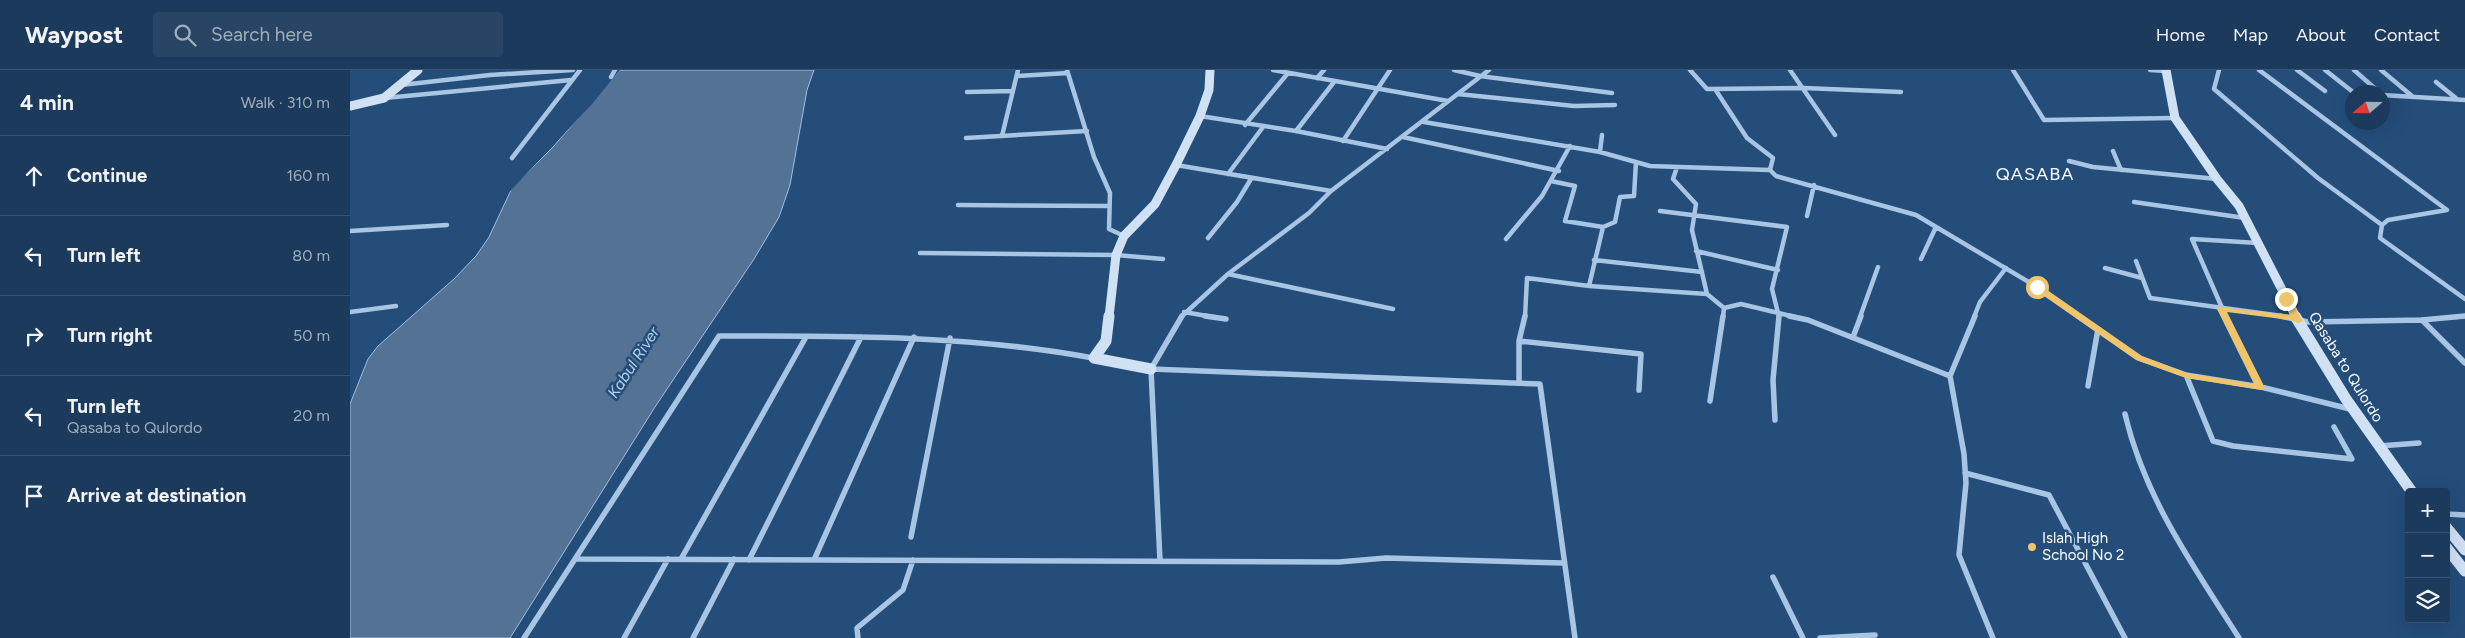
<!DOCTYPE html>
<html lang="en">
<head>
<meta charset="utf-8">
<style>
  body { margin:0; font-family:Figtree,sans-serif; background:#284565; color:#f1f3f6 }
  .controls { position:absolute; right:15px; bottom:15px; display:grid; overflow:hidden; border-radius:5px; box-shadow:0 5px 20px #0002 }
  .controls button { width:45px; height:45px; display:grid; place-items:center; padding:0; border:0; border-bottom:1px solid #395472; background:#1b3a5c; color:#f1f3f6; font:25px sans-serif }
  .compass { position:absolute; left:1995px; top:15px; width:45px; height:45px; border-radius:50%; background:#1b3a5c; box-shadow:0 5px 20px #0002; rotate:250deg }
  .stop { position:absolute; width:15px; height:15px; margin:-11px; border:4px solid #eec46c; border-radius:50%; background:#fff }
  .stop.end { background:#eec46c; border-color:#fff; box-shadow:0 1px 5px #0008 }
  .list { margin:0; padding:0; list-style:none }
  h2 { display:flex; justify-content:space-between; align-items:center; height:65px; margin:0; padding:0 20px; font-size:21px }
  h2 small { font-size:16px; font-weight:400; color:#a0adbb }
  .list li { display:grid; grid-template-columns:32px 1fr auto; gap:15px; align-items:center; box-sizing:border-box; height:80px; padding:0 20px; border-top:1px solid #395472 }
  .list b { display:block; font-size:19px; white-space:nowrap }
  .list p { margin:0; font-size:16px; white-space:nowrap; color:#a0adbb }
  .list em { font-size:16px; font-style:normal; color:#a0adbb }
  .icon { flex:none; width:28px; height:28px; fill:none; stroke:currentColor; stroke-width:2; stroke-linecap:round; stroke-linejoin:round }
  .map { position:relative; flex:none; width:2115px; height:568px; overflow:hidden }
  header { display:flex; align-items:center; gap:30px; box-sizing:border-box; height:70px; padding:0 25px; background:#1b3a5c; border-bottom:1px solid #395472 }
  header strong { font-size:24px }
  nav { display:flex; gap:28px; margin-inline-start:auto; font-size:18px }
  .search { width:350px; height:45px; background:#284565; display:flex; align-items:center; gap:12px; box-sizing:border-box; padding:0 18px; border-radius:5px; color:#a0adbb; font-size:19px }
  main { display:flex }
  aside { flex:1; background:#1b3a5c }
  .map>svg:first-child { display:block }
</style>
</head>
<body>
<header>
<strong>Waypost</strong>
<div class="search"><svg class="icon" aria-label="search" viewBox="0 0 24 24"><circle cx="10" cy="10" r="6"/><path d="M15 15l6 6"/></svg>Search here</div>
<nav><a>Home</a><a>Map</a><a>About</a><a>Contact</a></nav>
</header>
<main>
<aside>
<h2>4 min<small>Walk · 310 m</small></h2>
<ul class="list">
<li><svg class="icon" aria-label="ahead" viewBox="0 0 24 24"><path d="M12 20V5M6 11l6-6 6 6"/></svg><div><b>Continue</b></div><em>160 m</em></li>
<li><svg class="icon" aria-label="left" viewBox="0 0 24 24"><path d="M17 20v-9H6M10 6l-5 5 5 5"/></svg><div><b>Turn left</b></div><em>80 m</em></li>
<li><svg class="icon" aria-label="right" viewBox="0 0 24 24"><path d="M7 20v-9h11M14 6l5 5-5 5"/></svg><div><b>Turn right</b></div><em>50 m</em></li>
<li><svg class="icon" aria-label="left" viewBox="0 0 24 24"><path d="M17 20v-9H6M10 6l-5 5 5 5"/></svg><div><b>Turn left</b><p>Qasaba to Qulordo</p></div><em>20 m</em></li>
<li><svg class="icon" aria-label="arrive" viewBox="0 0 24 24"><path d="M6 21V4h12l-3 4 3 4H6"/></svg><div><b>Arrive at destination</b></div></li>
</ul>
</aside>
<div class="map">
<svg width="2115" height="568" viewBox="0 0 2115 568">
  <rect width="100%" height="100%" fill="#244d7a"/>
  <!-- water -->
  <path fill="#547293" stroke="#9cc0e5" d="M270 0H464L457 20 440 115 429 147 404 189 305 337 160 568H0V334L18 289 28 276 104 209 126 186 139 167 162 118 203 77Z"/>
  <!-- pier -->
  <path fill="#244d7a" d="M267 0H270L242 34 152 130 165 111 204 72Z"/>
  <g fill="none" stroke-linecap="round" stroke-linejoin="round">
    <!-- street-far1 -->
    <path stroke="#a8c5e4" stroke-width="4.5" d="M717 0 744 87 760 123 759 159 774 166
      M923 0 1098 31
      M1104 0 1130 6 1262 23
      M1340 0 1357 19 1454 18 1551 22
      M1440 0 1485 65
      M1663 0 1694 50 1825 48
      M1800 0 1816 1
      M1869 0 1864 19 1968 108 2032 155 2030 168 2115 229
      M1909 0 2097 140 2038 150 2032 155
      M1947 0 1975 21
      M1975 0 2003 22
      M2004 0 2029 22
      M2031 0 2062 26
      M667 6 718 3
      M261 7 265 0
      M967 8 974 0
      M2086 12 2107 29
      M51 15 140 5 223 0
      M1365 19 1397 68 1423 88 1420 100
      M617 22 663 21
      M1108 24 1224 36 1265 35
      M2032 25 2115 30
      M35 28 221 10
      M850 46 946 61 1037 79
      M1074 52 1250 82 1300 96 1420 100 1426 106 1566 145 1687 217 1730 247
      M895 55 938 3
      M946 61 984 12
      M652 66 668 0
      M1053 67 1209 101
      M616 68 737 61
      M993 71 1040 0
      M1763 81 1771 100
      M1250 82 1252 65
      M162 88 230 0
      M1719 91 1743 97 1867 109
      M826 95 981 121
      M1327 97 1323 109 1346 134 1342 160 1357 224 1374 238 1373 247
      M878 104 913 57
      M1201 111 1225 116 1215 151 1253 157 1265 152 1270 127 1284 126 1286 92
      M1784 132 1895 148
      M608 135 759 136
      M1310 141 1437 157 1422 219 1429 247
      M1457 146 1464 115
      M0 161 97 155
      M858 168 887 132 901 109
      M1156 169 1192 126 1220 76
      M1346 181 1428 200
      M570 183 766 185 813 189
      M1571 189 1586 157
      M1244 190 1352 202
      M1786 191 1800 228 1940 247
      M1755 198 1792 208
      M878 204 1043 239
      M1239 216 1253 157
      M1374 238 1391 234 1445 247
      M0 242 46 236
      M834 242 863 247
      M831 247 878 204 959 143 981 121 1139 0
      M1175 247 1177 208 1239 216 1357 224
      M1510 247 1528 197
      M1624 247 1630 232 1656 198
      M1876 247 1842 169 1908 173
      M2106 247 2115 246"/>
    <!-- street -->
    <path stroke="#a8c5e4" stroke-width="5.5" d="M855 246 876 249
      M1439 246 1458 250 1600 306
      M1625 246 1600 306 1614 384 1616 413 1609 485 1643 568
      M1728 246 1789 288 1836 305 1911 317 2000 339
      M1875 246 1891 281 1911 317
      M1930 246 1958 252 2072 250 2115 246
      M2072 250 2115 293
      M1503 267 1511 246
      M1169 271 1291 284 1289 320
      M801 299 1190 314 1225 568
      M1836 305 1863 371 1883 376 2002 389 1984 357
      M1169 313V271L1175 246
      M1738 316 1748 259
      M1360 331 1373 246
      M1775 344C1795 429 1843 495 1889 568
      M1425 350 1423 310 1429 246
      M2029 376 2069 373
      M1615 403 1699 425 1775 568
      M2096 444 2115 445
      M561 467 600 268
      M227 489 989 492 1036 488 1213 493
      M331 489 456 267
      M399 490 511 267
      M464 490 564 267
      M810 491 801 299 832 246
      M1423 507 1453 568
      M174 568 369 266C495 266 619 265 743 288
      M274 568 318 489
      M343 568 384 489
      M508 568 507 558 553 520 563 490
      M1470 568 1525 565"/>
    <!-- secondary-far1 -->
    <path stroke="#d1e1f4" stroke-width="9" d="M1816 0 1825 48 1867 109 1889 136 1946 247
      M0 36 34 28 68 0
      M759 247 766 185 774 166 805 134 826 95 850 46 859 20 860 0"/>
    <!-- secondary -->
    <path stroke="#d1e1f4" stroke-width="11" d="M759 246 756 271 744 288 801 299
      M1945 246 1996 329 2062 422
      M2096 457 2115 480
      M2096 477 2115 501"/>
  </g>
  <!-- route -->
  <path fill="#eec46c" d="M1684 215H1690L1792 286 1837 303 1904 314 1867 239 1868 237 1941 245 1932 229 1936 227H1938L1953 251 1949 253 1939 250 1877 242 1915 318 1911 320 1836 308 1786 290 1684 219Z"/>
  <!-- markers -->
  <circle fill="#eec46c" stroke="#244d7a" stroke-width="2" cx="1682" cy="477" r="5"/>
  <g text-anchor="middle" stroke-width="5" stroke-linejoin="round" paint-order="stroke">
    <!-- street labels -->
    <g font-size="15" fill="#fff" stroke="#244d7a">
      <text transform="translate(1996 297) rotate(58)" y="5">Qasaba to Qulordo</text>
    </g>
    <!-- poi labels -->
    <g font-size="15" fill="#fff" stroke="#244d7a" text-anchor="start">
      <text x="1692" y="473">Islah High<tspan x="1692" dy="17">School No 2</tspan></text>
    </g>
    <!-- water labels -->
    <g font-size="16" font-style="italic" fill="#b3cfec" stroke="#244d7a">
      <text transform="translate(283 292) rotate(-57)" y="6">Kabul River</text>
    </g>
    <!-- quarter labels -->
    <g font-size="18" letter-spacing="1" fill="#fff" stroke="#244d7a">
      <text x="1685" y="110">QASABA</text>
    </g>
  </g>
</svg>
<div class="controls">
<button>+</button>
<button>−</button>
<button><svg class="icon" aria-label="layers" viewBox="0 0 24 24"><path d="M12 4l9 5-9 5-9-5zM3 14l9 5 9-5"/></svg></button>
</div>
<svg class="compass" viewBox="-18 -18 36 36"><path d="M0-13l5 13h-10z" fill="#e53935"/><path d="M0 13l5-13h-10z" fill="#a0adbb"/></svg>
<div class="stop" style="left:1687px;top:217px"></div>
<div class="stop end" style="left:1936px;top:229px"></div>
</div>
</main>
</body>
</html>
